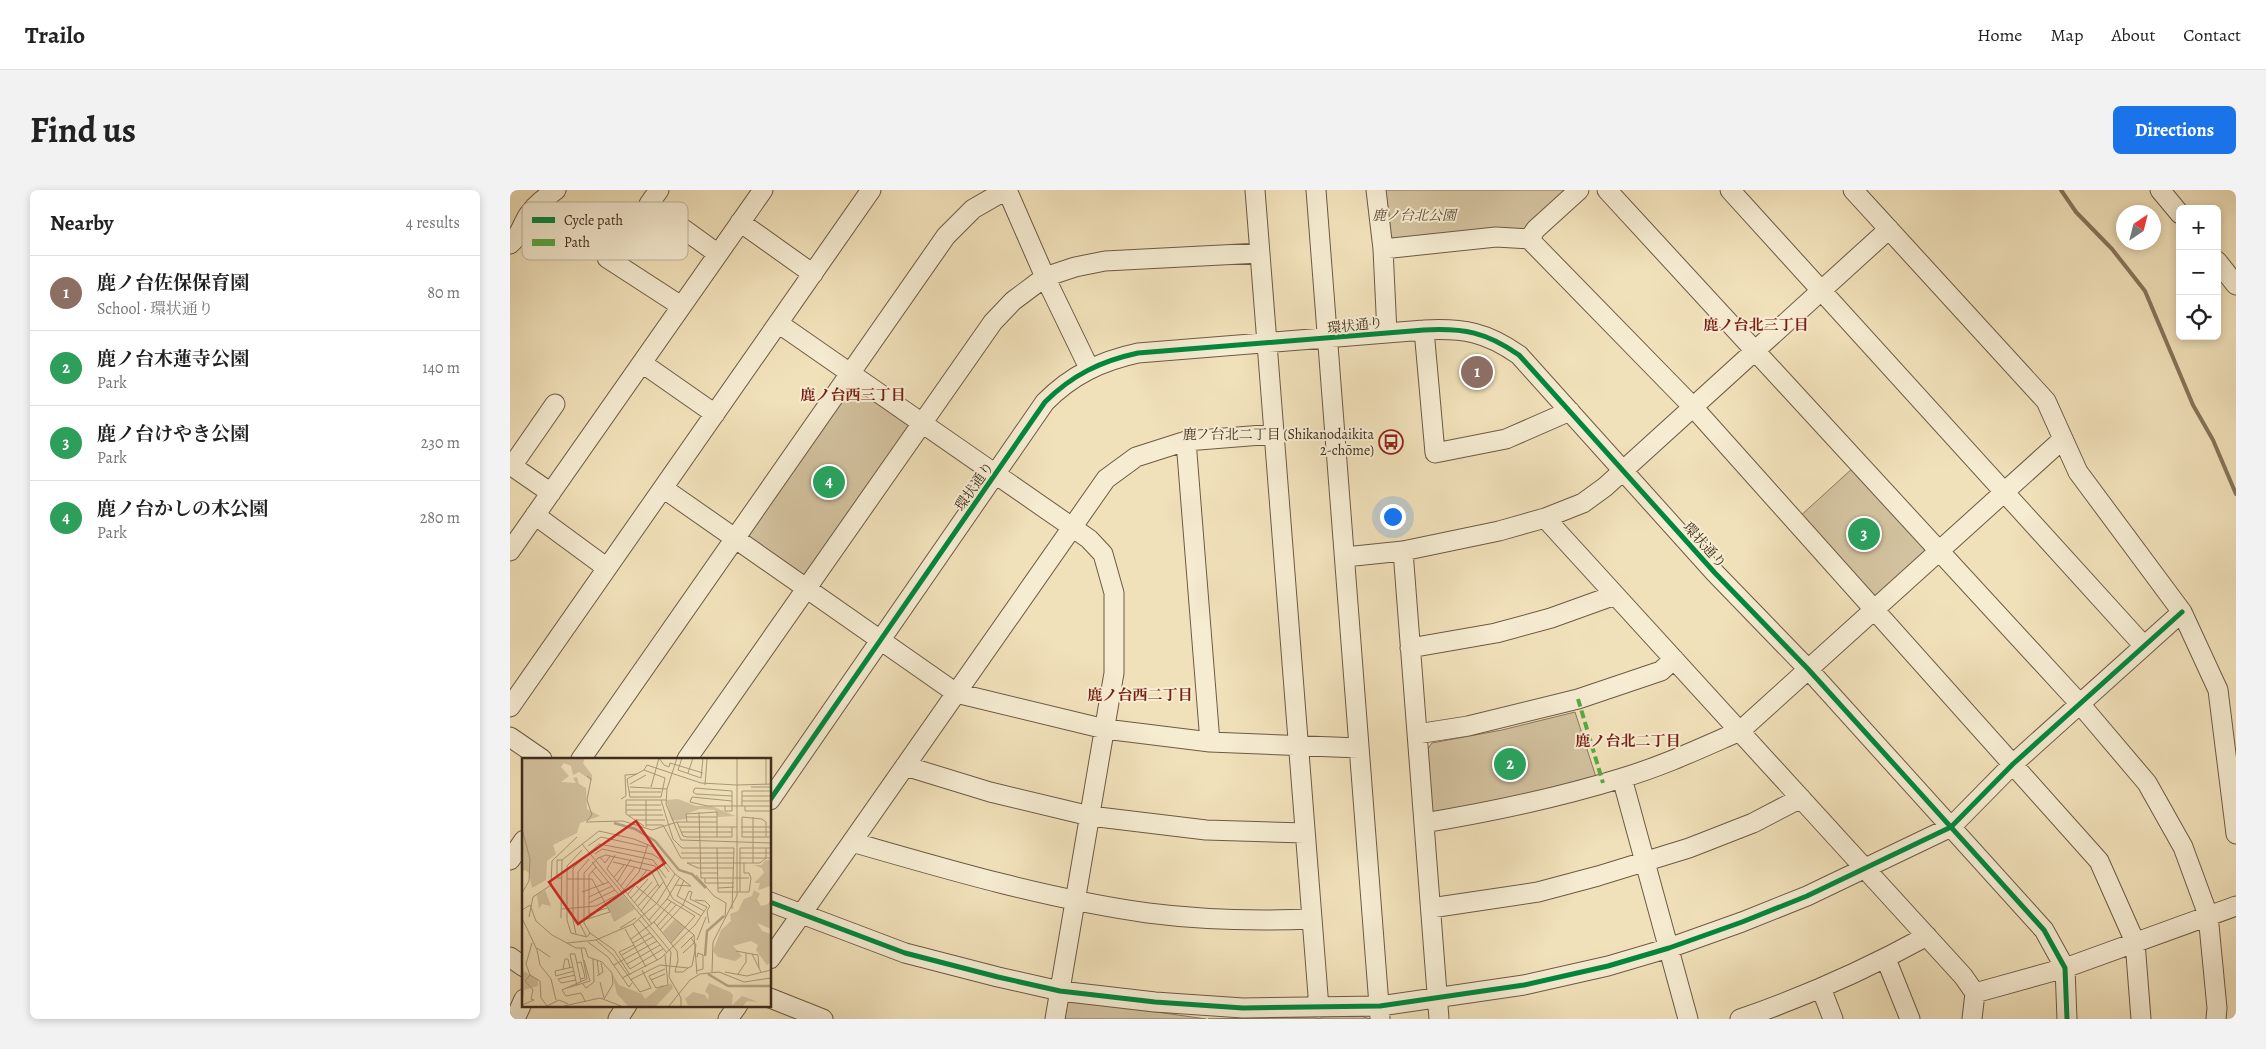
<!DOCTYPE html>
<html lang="en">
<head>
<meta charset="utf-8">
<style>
  body { margin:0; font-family:Alegreya,"Noto Serif JP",serif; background:#f2f2f2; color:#222 }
  .controls { position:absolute; right:15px; top:15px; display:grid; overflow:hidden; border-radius:8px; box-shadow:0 2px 8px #0003 }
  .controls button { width:45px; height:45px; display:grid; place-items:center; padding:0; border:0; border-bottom:1px solid #e0e0e0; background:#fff; color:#222; font:25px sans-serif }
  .compass { position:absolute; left:1606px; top:15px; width:45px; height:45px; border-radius:50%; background:#fff; box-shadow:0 2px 8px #0003; rotate:35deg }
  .you { position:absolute; left:882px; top:326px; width:18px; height:18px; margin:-12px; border:4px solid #fff; border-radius:50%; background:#1a73e8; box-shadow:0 0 0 8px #1a73e833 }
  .badge { display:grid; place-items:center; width:32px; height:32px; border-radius:50%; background:#1a73e8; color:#fff; font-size:16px; font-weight:700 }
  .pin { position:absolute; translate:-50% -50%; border:2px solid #fff; box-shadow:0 1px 5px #0006 }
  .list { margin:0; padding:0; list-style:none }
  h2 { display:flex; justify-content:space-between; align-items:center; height:65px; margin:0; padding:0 20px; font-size:21px }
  h2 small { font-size:16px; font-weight:400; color:#767676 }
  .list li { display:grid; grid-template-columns:32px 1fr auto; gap:15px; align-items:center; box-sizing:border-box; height:75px; padding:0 20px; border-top:1px solid #e0e0e0 }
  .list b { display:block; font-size:19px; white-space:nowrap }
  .list p { margin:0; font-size:16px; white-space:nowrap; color:#767676 }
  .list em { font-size:16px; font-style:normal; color:#767676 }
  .icon { flex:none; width:28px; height:28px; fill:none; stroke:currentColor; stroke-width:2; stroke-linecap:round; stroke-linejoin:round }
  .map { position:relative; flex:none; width:1726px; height:829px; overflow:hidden; border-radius:8px }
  header { display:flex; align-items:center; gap:30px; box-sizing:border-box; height:70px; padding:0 25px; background:#fff; border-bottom:1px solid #e0e0e0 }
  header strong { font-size:24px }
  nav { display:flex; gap:28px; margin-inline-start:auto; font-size:18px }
  .intro { display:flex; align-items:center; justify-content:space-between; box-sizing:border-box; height:120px; padding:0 30px }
  h1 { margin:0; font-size:35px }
  .button { padding:12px 22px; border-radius:8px; background:#1a73e8; color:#fff; font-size:18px; font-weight:700 }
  main { display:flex; gap:30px; padding:0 30px }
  aside { flex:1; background:#fff; border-radius:8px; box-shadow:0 2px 8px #0003 }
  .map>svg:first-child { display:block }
</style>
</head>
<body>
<header>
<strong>Trailo</strong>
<nav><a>Home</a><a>Map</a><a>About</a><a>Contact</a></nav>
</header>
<div class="intro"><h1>Find us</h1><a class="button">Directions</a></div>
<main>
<aside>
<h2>Nearby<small>4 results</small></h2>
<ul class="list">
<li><span class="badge" style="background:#8d6e63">1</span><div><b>鹿ノ台佐保保育園</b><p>School · 環状通り</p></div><em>80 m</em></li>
<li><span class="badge" style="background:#2e9e5b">2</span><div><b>鹿ノ台木蓮寺公園</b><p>Park</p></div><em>140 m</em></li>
<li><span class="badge" style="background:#2e9e5b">3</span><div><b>鹿ノ台けやき公園</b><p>Park</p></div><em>230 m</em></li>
<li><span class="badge" style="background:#2e9e5b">4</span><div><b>鹿ノ台かしの木公園</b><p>Park</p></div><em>280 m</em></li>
</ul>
</aside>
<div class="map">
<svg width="1726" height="829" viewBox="0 0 1726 829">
  <rect width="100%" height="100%" fill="#f1e1ba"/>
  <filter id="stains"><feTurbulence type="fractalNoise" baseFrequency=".004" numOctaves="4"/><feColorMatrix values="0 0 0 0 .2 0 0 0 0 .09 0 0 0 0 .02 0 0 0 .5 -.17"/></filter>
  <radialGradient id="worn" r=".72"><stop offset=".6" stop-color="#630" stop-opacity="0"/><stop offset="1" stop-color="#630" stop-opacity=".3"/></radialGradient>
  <!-- green -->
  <path fill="#d3c29f" stroke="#89785e" d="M873 0H1061L1014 46 877 53Z
    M342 192 405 236 295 392 234 348Z
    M1344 277 1421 360 1365 411 1288 328Z
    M1065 522 1086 587 1028 606 921 623 917 560 922 553 992 540Z
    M555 809 696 829H551Z
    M851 826 860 829H698Z"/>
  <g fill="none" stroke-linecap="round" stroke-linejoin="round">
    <!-- stream -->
    <path stroke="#85745b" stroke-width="4" d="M1551 0 1566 22 1602 59 1635 101 1683 215 1703 250 1726 304"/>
    <!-- minor casing -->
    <g stroke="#6c5a44" stroke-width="21">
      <path id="minor" d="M149 0 139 14 208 64
        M497 0 535 87 579 178
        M745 0 809 818
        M806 0 870 828
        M866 0 873 59 877 143
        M1097 0 1570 514 1637 593 1673 657 1698 725 1707 818 1706 829
        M1220 0 1634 456
        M1343 0 1536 211 1568 282 1672 422 1708 500 1726 644
        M1650 0 1670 24
        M230 32 303 84
        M1019 49 1026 39 1069 0
        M0 54C10 46 12 34 19 24 26 14 36 7 46 0
        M873 59 986 47 1019 49 1183 217 1589 671 1625 752 1631 829
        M97 68 171 116
        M1707 71 1726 95
        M268 133 579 349 593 364 604 403V483L545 829
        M914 140 925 263 996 249 1060 221
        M132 173 205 224
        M676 251 700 552
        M153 298 446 503 595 539 700 552 849 558
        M41 303 2 276 45 214
        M25 325 97 378
        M1035 328 1453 786 1465 803 1462 829
        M0 361 253 0
        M893 361 929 829
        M835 367 893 361 989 341 1035 328 1073 313 1095 297 1379 39
        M900 458 986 443 1041 428 1105 405
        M0 517 361 0
        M907 544 958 536 1068 509 1151 481 1164 469
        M0 547 32 569
        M71 569 436 46 463 19 496 0
        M177 569 483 132 503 111 535 87 565 77 595 71 750 63
        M395 576 480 602 580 626 696 640 795 643
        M1112 588 1178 829
        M260 610 535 212C562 185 591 171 628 163L914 140C954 138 976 142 1009 165L1205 383 1298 479 1534 740 1555 778 1557 829
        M914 633C981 622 1047 608 1112 588 1153 576 1191 558 1230 541L1553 249
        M342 652C439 680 538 709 638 723 692 730 748 731 802 729
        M0 670 14 650
        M260 712 395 763 488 787 550 801 645 812 733 818 870 816 1014 795 1098 776 1159 758 1232 732 1297 706 1441 637 1503 574 1672 422
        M921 718 1028 702 1088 686 1179 658 1243 633 1291 608
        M0 767 14 777
        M260 769 596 289 626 267 676 251 764 244
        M1376 769 1400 829
        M1311 798 1323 829
        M1465 803 1555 778 1726 716
        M260 808 313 829
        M5 829 14 809
        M108 829 117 815
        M218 829 228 815
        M1230 829C1294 807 1357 779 1417 746"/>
    </g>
    <!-- minor -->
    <use href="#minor" stroke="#f6ecd2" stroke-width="19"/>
    <!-- quiet -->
    <path stroke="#56ab43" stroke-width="4" stroke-dasharray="8 4" stroke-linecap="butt" d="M1068 509 1093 593"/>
    <!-- cycleway casing -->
    <g stroke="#f6ecd2" stroke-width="8">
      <path id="cycleway" d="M260 610 535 212C562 185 591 171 628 163L914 140C954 138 976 142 1009 165L1205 383 1298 479 1534 740 1555 778 1557 829
        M260 712 395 763 488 787 550 801 645 812 733 818 870 816 1014 795 1098 776 1159 758 1232 732 1297 706 1441 637 1503 574 1672 422"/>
    </g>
    <!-- cycleway -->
    <use href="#cycleway" stroke="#00873e" stroke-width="5"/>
  </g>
  <!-- icons -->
  <defs>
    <g id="bus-ring" transform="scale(1.25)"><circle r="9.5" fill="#f6ecd2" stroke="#8f2418" stroke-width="1.5"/><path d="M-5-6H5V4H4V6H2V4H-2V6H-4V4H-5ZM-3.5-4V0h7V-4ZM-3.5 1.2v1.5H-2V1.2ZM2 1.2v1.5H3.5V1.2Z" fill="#8f2418"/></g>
  </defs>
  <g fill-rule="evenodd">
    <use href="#bus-ring" x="881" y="252"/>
  </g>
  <g text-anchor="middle" stroke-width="4" stroke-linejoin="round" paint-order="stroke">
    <!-- park labels -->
    <g font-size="14" font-style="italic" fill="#5d4b37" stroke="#f6ecd2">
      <text x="904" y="30">鹿ノ台北公園</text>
    </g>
    <!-- street labels -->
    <g font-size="14" fill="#3f2d1d" stroke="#f6ecd2">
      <text transform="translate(845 135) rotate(-6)" y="5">環状通り</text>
      <text transform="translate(464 296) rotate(-55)" y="5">環状通り</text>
      <text transform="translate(1195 355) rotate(48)" y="5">環状通り</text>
    </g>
    <!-- poi labels -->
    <g font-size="14" fill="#3f2d1d" stroke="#f6ecd2" text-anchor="end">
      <text x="864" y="249">鹿ノ台北二丁目 (Shikanodaikita<tspan x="864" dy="16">2-chōme)</tspan></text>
    </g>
    <!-- neighbourhood labels -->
    <g font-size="15" font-weight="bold" fill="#7a1f14" stroke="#f6ecd2">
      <text x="1246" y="140">鹿ノ台北三丁目</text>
      <text x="343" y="210">鹿ノ台西三丁目</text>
      <text x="630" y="510">鹿ノ台西二丁目</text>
      <text x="1118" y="556">鹿ノ台北二丁目</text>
    </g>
  </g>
  <!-- overview -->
  <g transform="translate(12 568)">
    <rect width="249" height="249" fill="#f1e1ba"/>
    <path d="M0 0H63L61 5 70 17V23L57 14 51 17 49 8 42 5 39 9 47 18 39 24 54 25 51 20 55 19 57 26 64 30 65 51 78 58 58 65 55 75 31 87 34 96 25 103 24 122 10 130 7 115 3 112 0 114ZM156 41 174 48H190L213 58 196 59 193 52 178 51 164 56V61L150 63 144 42ZM244 102H249V128L236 132 238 125H232L242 115 240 110 232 107H239ZM23 132 29 148 20 146 17 151 15 137ZM232 132 238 136 235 141 239 148 246 146 249 140V171L235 165 240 173 249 176V204L245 207 234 192 236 187 229 183 211 188 220 198 213 203 196 199 191 193 199 172 209 163 208 156 216 153 222 141 230 138ZM99 135 113 151 92 164 84 145ZM153 161 163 169 149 184 141 174ZM0 212 16 222V228L2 232V238H0ZM90 215 97 227 120 236 123 241 140 227 143 229 149 225 151 230 134 248H106L95 236ZM187 225 208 234 211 237 210 247 220 238 236 244 225 243 221 248 166 247 163 241 171 234 183 237 186 242 187 237 183 233Z" fill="#d3c29f"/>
    <path fill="none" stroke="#b4a485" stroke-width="2.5" d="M92 65 113 71 133 83 157 112 170 116 184 130M183 198 185 173 202 158M186 216 206 228H249"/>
    <path fill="none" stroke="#aa997b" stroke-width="1" d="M137 0 142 7 147 9 148 5M155 0 145 31 144 46 159 82 249 85M160 0 156 12 179 20 181 0M215 0V27M244 0V27M148 5 181 15M166 15 171 0M105 21 122 12 125 7 179 25 215 27V137L191 184 190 214M105 21 108 39H139L143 20 122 12M108 26 124 17M183 27 185 1M215 27 249 26M108 29 145 31M129 29 137 0M229 29H249M107 34H139M220 38H249M99 41 104 38 103 17 115 16M124 42V69M139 42 151 81 160 90H212L210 151M210 43 170 39 168 44 185 48H249M220 43H249M104 47H139M203 48V53H210V33L173 30 171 34 174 36 210 38M220 48V33H249M223 48V53H249M104 52H140M177 54 179 120H183V125H212M107 57H141M164 59H195M231 59V105M114 62H143M65 63 70 57 65 42 69 21 65 18M64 64 101 63 130 72 155 64H195M155 64 161 78 165 79H210V69M165 64 164 56 195 54V79M124 67H141L159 100H212M122 68 104 56V42H144M157 69H195M195 69H215M219 69H249M0 71 8 101 7 123 0 135M159 74H210M220 74H249M244 79V64L240 61 220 59V79H249M60 86 149 194 147 219 159 240V248M66 88 79 79 125 89M195 90 196 134H227L229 120 227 115H222V105M60 92 45 108V162L49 175 65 179 68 175M159 95H212M218 95H249M73 96 80 91 131 102 144 120M78 99 83 105 88 98M218 100H249M70 104 97 137M91 104 129 113 138 130M212 110H176L165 105H238L244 100V90M85 111 130 166M85 111 93 97M70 113 82 127M178 115H195M174 117 192 138 204 145 203 160M92 119 102 107M40 120H35V102H40L77 73 112 81 131 89 153 116 169 128 153 127M183 120H227M45 121H70L88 154 62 162M162 122 155 138 182 153M95 124 109 101M99 128 113 109M114 128 172 177 175 216M196 130 212 129M60 134 87 124M218 134V90H249M106 136 125 112M67 139 90 128M109 140 126 121M145 141 173 158 149 185M173 142 183 143 188 148 185 153 187 165M67 145 93 132M112 145 130 124M116 148 136 126M40 151 74 148 99 135 117 114 126 86M0 152 8 147 14 163 30 177 54 190H63L66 199 80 204 90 215 91 226 82 241M119 153 142 123M67 156 85 150M7 159 11 139 29 127 30 103 55 79M0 160 15 192 18 207 29 221 34 242M39 160 40 102M67 161V117L74 109M117 162 145 195M127 162 145 141 158 119M132 164 155 193 156 202 153 214H161L166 210M111 166 135 202M135 168 154 147M98 170 114 160M103 171 124 209M138 172 161 147 167 133M54 176 51 162V110L77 86 130 96 138 101 147 114M64 178 56 162V114L67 101M109 181 132 164 149 144M74 182 91 197 118 234 129 230 120 212M175 182 184 159M66 184 86 199 107 229 110 225M45 185 74 182 111 166 135 145 153 116M111 185 128 175M112 187 97 194 108 211 141 191M15 190 28 199M59 190 65 221 40 232 44 238 59 235 63 243M159 190 172 177M214 193 230 196 239 214M161 195 173 184M230 196 236 197 237 210M100 197 132 178M62 202 68 223M75 202 77 217M55 205 59 204 62 215 63 220 58 221M105 206 138 187M92 207 135 183M51 209 33 213 34 218 52 213M41 211 43 201H46L48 210M143 211 127 218 134 230 146 227 143 197M174 213 181 211V197L176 195 175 199M203 214 225 218 249 212M216 216 224 204V195M8 217 18 223 19 240 25 248M8 217 4 206 10 185M53 217 36 221 39 225 54 222M108 217 92 192 68 175 62 165V115L76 100 84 97 133 108 151 141 179 158M75 218 81 214 79 205M100 220 139 200 173 167 185 149 168 141 170 134 167 133M108 222 138 207 166 210 170 208 174 187 169 180M129 222 143 216M78 224 82 240M61 226 64 230 72 224 71 201M55 228 48 196H53L59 224M45 230 68 223M0 247 12 242 9 241 11 232 3 223 8 217M25 248 37 242 46 246M42 248 78 240 99 248M147 248 168 222 178 216 197 214 222 224 249 220"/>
    <path fill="#d62828" fill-opacity="0.15" stroke="#d62828" stroke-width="2.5" d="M114 63 143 105 56 166 27 124Z"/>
    <rect width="249" height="249" fill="none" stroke="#3f2d1d" stroke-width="2.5"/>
  </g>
  <!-- legend -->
  <rect x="12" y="12" width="166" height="58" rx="8" fill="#f6ecd2" stroke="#bfb39c" stroke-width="1"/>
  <rect x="22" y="27" width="23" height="6" fill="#00873e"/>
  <rect x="22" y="49" width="23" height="7" fill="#56ab43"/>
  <g font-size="14" fill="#3f2d1d">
    <text x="54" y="35">Cycle path</text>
    <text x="54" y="57">Path</text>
  </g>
  <rect width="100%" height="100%" filter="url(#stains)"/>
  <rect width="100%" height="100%" fill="url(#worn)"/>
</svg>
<div class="controls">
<button>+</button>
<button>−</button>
<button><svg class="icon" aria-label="locate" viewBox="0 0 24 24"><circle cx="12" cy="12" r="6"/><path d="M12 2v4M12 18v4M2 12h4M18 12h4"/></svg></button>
</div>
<svg class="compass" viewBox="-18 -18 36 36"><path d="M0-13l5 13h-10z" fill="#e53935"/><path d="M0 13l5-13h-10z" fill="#767676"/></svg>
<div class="you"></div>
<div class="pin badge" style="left:967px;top:182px;background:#8d6e63">1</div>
<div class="pin badge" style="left:1000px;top:574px;background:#2e9e5b">2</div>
<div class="pin badge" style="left:1354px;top:344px;background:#2e9e5b">3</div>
<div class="pin badge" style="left:319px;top:292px;background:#2e9e5b">4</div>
</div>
</main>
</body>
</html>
